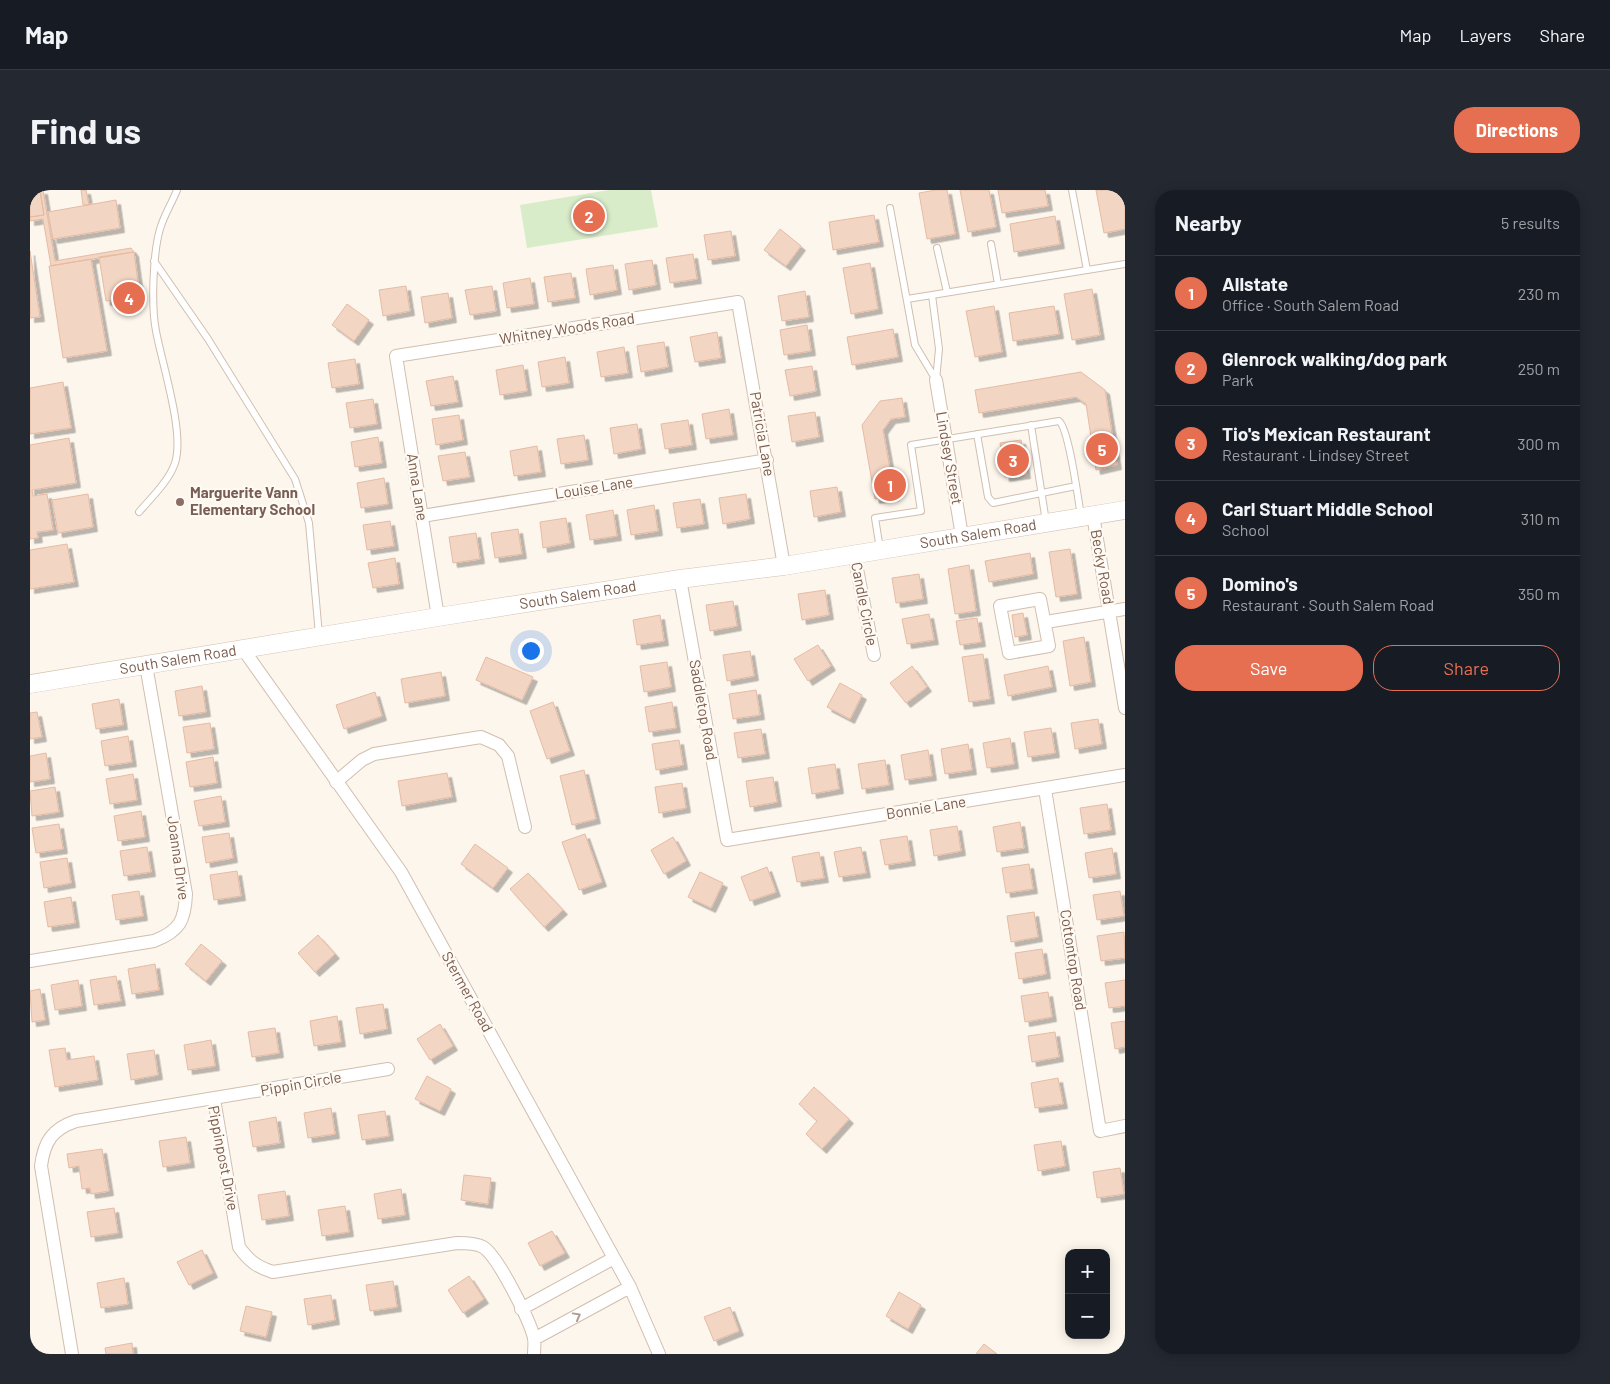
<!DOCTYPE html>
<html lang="en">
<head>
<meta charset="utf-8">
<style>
  body { margin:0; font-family:Barlow,sans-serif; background:#242831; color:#f1f3f6 }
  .controls { position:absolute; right:15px; bottom:15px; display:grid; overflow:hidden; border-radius:10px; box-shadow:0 2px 12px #0003 }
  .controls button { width:45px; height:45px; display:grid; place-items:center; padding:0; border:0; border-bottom:1px solid #363941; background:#171b24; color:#f1f3f6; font:25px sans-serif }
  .you { position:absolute; left:500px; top:460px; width:18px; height:18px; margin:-12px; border:4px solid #fff; border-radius:50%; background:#1a73e8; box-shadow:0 0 0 8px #1a73e833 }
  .badge { display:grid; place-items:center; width:32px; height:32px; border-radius:50%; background:#e76f51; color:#fff; font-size:16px; font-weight:700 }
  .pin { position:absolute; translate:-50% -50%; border:2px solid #fff; box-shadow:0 1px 5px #0006 }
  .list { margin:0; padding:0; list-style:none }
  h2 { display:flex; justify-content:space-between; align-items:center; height:65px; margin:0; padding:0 20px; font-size:21px }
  h2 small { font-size:16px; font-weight:400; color:#9ea1a6 }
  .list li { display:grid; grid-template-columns:32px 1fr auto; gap:15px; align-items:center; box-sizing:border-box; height:75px; padding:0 20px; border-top:1px solid #363941 }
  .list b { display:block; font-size:19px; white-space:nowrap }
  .list p { margin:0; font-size:16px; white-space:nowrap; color:#9ea1a6 }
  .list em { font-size:16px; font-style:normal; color:#9ea1a6 }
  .actions { display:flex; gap:10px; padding:15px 20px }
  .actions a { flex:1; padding:11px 0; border:1px solid #e76f51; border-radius:20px; text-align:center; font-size:18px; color:#e76f51 }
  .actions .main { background:#e76f51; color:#fff }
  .map { position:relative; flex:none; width:1095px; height:1164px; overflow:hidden; border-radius:20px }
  header { display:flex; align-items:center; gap:30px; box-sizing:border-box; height:70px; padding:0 25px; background:#171b24; border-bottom:1px solid #363941 }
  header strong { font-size:24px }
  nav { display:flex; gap:28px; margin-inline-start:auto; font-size:18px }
  .intro { display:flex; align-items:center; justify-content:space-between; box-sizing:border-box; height:120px; padding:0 30px }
  h1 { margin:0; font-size:35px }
  .button { padding:12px 22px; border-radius:20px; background:#e76f51; color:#fff; font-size:18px; font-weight:700 }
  main { display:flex; gap:30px; padding:0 30px }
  aside { flex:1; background:#171b24; border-radius:20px; box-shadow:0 2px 12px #0003 }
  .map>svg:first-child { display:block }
</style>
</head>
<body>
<header>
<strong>Map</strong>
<nav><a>Map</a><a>Layers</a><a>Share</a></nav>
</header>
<div class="intro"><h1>Find us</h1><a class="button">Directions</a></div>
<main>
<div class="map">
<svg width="1095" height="1164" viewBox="0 0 1095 1164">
  <defs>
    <filter id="shadow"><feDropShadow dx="4.5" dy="4.5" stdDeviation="0" flood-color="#0004"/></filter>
  </defs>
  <rect width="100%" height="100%" fill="#fdf6ec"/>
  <!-- green -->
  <path fill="#d8ecc9" d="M579 0H621L628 37 497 58 490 15Z"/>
  <!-- building -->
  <path fill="#f3d5c3" stroke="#e6bba3" filter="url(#shadow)" d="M0 0H10L14 25 0 27Z
    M10 0H13L25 71 101 58 104 62 21 76 13 29 0 31V27L14 25Z
    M51 0H56L59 15H53Z
    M906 0H917L925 44 897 49 889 3Z
    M930 0H959L966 37 938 42Z
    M968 0H1015L1018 16 972 23Z
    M1066 0H1095V39L1074 43Z
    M86 10 90 38 23 49 18 22Z
    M844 25 849 52 803 60 799 32Z
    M1025 26 1030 54 984 62 980 34Z
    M750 39 771 56 756 76 734 60Z
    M701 41 705 66 678 70 674 45Z
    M0 61 10 127 0 128Z
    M104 62 110 107 76 111 69 67Z
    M663 64 667 89 640 93 636 68Z
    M61 69 77 161 33 168 19 76Z
    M622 70 626 95 599 100 595 74Z
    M840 73 848 119 821 124 813 78Z
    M583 75 587 100 560 105 556 79Z
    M541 83 545 108 518 112 514 87Z
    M500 88 504 114 477 118 473 93Z
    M376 96 380 121 353 126 349 100Z
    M462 96 466 121 440 125 435 100Z
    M1062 99 1070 145 1042 150 1034 104Z
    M775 101 779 127 752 131 748 106Z
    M418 103 422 128 395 133 391 107Z
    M317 114 339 130 324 151 302 135Z
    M964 116 972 162 945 167 936 121Z
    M1024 116 1029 144 983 151 979 123Z
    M777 135 781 161 754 165 750 140Z
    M863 139 868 167 822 175 817 147Z
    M687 142 691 168 665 172 660 147Z
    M634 152 638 177 611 182 607 156Z
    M594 157 598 183 571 187 567 162Z
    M535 167 539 193 512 197 508 172Z
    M325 169 329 194 302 198 298 173Z
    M493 175 497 201 470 205 466 180Z
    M782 176 786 201 760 206 755 180Z
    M1051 182 1075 200 1087 275 1066 280 1056 214 1046 207 949 223 945 200Z
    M423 186 428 212 401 216 396 191Z
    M33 192 41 238 0 244V198Z
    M872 208 875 227 861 229 853 240 865 306 845 309 832 235 850 211Z
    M343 209 347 234 320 238 316 213Z
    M699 219 703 245 676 249 672 224Z
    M785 222 789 247 762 252 758 226Z
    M429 225 433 250 406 255 402 229Z
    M658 230 662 255 635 259 631 234Z
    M607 234 611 259 584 264 580 238Z
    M554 245 558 270 531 274 527 249Z
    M348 247 352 273 325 277 321 252Z
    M39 248 46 293 2 300 3 306 17 304 23 340 7 342 8 348 0 349V255Z
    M991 250 996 284 975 287 970 253Z
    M507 256 511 282 484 286 480 261Z
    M435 262 440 287 413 291 408 266Z
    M354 288 358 314 331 318 327 293Z
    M807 297 811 322 784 327 780 301Z
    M58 304 63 337 28 343 22 310Z
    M716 304 720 329 693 334 689 308Z
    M670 309 674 334 647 338 643 313Z
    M624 315 628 341 601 345 597 320Z
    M583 320 587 346 560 350 556 325Z
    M536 328 540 353 513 358 510 332Z
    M360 331 364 356 337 360 333 335Z
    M488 339 492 364 465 368 461 343Z
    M446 343 450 369 423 373 419 347Z
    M37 354 44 392 0 399V360Z
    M1040 359 1047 404 1026 407 1019 362Z
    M1000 363 1003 384 959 392 955 371Z
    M365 368 369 394 343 398 338 373Z
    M939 375 946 421 925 424 918 379Z
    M889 384 893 409 866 413 862 388Z
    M795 400 799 425 772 430 768 404Z
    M703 411 707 436 680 441 676 415Z
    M993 423 997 445 985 447 982 425Z
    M899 424 904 450 877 454 872 429Z
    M630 425 634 451 607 455 603 430Z
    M947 428 951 452 930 455 926 431Z
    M1054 447 1061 492 1040 496 1033 451Z
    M788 455 801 476 778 491 764 469Z
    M720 461 724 486 697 491 693 465Z
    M953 464 960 509 939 512 932 467Z
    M456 467 503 487 492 510 446 490Z
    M637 472 641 497 614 502 610 476Z
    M882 476 897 497 876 513 860 493Z
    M1018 476 1022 497 978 506 974 485Z
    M411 482 415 506 375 513 371 489Z
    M810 493 832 505 820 529 797 517Z
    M172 496 176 522 149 526 145 501Z
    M726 500 730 525 703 529 699 504Z
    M345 502 352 526 314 539 306 515Z
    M89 509 93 535 66 539 62 514Z
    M523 512 540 561 517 569 500 521Z
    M642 512 646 538 619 542 615 517Z
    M7 522 12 547 0 549V523Z
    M1068 529 1072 554 1045 559 1041 533Z
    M180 533 184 559 157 563 153 537Z
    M1021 538 1025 563 998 567 994 542Z
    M731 539 735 564 708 568 704 543Z
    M98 546 102 572 75 576 71 551Z
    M980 548 984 574 957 578 953 553Z
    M649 550 653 575 626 580 622 554Z
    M938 554 942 580 915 584 911 559Z
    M898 560 902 586 875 590 871 565Z
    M16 563 20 589 0 592V566Z
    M183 567 187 593 160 597 156 572Z
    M855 570 859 595 832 599 828 574Z
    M805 574 809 599 782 604 778 578Z
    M554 580 566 629 542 635 530 586Z
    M417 583 422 607 372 616 368 591Z
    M103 584 107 610 80 614 76 589Z
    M743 587 747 612 720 617 716 591Z
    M652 593 656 618 629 623 625 597Z
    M25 597 29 622 2 626 0 601Z
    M191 606 195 632 169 636 164 611Z
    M1077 614 1081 640 1054 644 1050 618Z
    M111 621 115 647 88 651 84 626Z
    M990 632 994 658 967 662 963 637Z
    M29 634 33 659 6 663 2 638Z
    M927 636 931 661 904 666 900 640Z
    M199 643 203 668 176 673 172 647Z
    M555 644 572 692 549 700 532 652Z
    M877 646 881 671 855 675 850 650Z
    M643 647 656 671 634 684 621 660Z
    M445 654 478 678 463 698 431 674Z
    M117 657 121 682 94 686 90 661Z
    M831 657 836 683 809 687 804 662Z
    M1082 658 1086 684 1059 688 1055 663Z
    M789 662 794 688 767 692 762 667Z
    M37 668 41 693 14 698 10 672Z
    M999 674 1003 699 976 703 972 678Z
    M737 677 746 702 720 711 711 687Z
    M207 681 211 706 184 710 180 685Z
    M670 682 693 693 681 718 658 707Z
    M498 683 533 720 514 737 480 699Z
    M109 701 113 726 86 730 82 705Z
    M1090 701 1094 726 1067 730 1063 705Z
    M41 707 45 733 18 737 14 712Z
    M1004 722 1008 747 981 752 977 726Z
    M1094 742 1095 768 1071 771 1067 746Z
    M288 745 305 764 285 782 268 763Z
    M171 754 192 771 176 791 155 774Z
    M1012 759 1016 784 989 789 985 763Z
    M125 774 129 800 102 804 98 779Z
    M86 786 91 811 64 815 60 790Z
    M48 790 52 816 25 820 21 795Z
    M1095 790V816L1079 818 1075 793Z
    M10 799 15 830 2 832 0 801Z
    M1018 802 1022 827 995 832 991 806Z
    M353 814 357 839 330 844 326 818Z
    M307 826 311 852 284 856 280 831Z
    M1095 831V857L1085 859 1081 833Z
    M410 834 423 856 400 870 387 849Z
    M245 838 249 863 222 867 218 842Z
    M1025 842 1029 867 1002 872 998 846Z
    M181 850 185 876 158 880 154 855Z
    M35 858 37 870 64 866 68 890 25 897 19 860Z
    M124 860 128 885 101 890 97 864Z
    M397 886 421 899 410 921 385 909Z
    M1028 888 1033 914 1005 918 1001 893Z
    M784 897 819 929 792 959 776 944 787 931 769 914Z
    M301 918 305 944 278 948 274 923Z
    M355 921 359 946 332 950 328 925Z
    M246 927 250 953 223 957 219 932Z
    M156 947 160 973 133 977 129 951Z
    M1031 951 1035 976 1008 981 1004 955Z
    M72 959 79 1001 61 1004 60 998 52 999 49 976 39 978 37 964Z
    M1090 978 1094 1004 1067 1008 1063 982Z
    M434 985 461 988 458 1014 431 1010Z
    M371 999 375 1025 348 1029 344 1004Z
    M255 1001 259 1026 232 1030 228 1005Z
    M315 1016 319 1042 292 1046 288 1020Z
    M84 1018 88 1043 61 1047 57 1022Z
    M522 1041 535 1063 510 1076 498 1053Z
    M172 1060 183 1083 159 1095 147 1072Z
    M439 1086 454 1109 433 1123 418 1100Z
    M94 1088 98 1114 71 1118 67 1093Z
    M363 1091 367 1117 340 1121 336 1095Z
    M869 1102 891 1115 878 1139 856 1126Z
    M301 1105 305 1130 278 1135 274 1109Z
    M216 1116 242 1122 236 1147 210 1141Z
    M700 1117 709 1141 684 1151 674 1127Z
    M102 1153 103 1164H76L75 1158Z
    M954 1154 967 1164H946Z"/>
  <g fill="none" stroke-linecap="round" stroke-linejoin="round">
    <!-- service casing -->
    <g stroke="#d1beb0" stroke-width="8">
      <path id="service" d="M1042 0 1057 80 1095 74
        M860 18 885 155 906 190
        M961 54 968 94
        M907 58 917 102
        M124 71 178 149 265 289 279 333 289 445
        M877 109 902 105
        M906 190 909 159 902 105 1057 80
        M1001 235 1016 332
        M947 244 958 307 963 313 1046 296
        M109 322C121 308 139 291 145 273 155 243 132 174 126 141 121 116 123 63 130 39 134 25 142 13 147 0
        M850 359 845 328 891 321 881 255 1029 231C1039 239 1048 309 1051 326"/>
    </g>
    <!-- minor casing -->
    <g stroke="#d1beb0" stroke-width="14">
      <path id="minor" d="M906 190 932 346
        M1063 325 1095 518
        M392 326 737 270
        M824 364 844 465
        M650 389 697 650 1095 585
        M1010 409 1019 456 979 463 970 416Z
        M408 427 366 166 708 112 754 376
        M1016 432 1095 419
        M213 459 371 682 600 1097 629 1164
        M306 592 332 570 344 564 451 547 469 555 478 566 495 637
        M1015 599 1070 941 1095 936
        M0 771 124 751C150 741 155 730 156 704L116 475
        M184 909 209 1057C219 1071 227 1077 243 1082L427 1053C435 1053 446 1053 453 1057 468 1066 500 1131 504 1148 505 1153 504 1159 504 1164
        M491 1119 584 1068
        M504 1149 600 1097
        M42 1164 11 976C14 952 22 939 46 931L358 879"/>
    </g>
    <!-- secondary casing -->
    <g stroke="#d6c0b0" stroke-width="19">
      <g id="secondary">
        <path id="s1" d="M0 494 408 427 650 389 754 376 1095 320"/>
      </g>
    </g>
    <!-- service -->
    <use href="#service" stroke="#fff" stroke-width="6"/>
    <!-- minor -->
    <use href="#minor" stroke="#fff" stroke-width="12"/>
    <!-- secondary -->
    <use href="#secondary" stroke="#fff" stroke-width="18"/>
  </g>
  <!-- one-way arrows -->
  <defs><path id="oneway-chevron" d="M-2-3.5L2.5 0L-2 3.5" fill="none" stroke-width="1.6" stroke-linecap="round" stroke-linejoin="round" transform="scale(1.25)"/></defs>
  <use stroke="#af9d94" href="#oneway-chevron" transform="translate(547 1126) rotate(-29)"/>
  <!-- markers -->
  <circle fill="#8d6e63" stroke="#fffaf3" stroke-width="2" cx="150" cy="312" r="5"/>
  <g text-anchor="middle" stroke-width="4.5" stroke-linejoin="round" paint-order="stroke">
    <!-- street labels -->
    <g font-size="15" fill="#7a5c4d" stroke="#fffaf3">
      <text transform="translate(537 139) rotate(-9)" y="5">Whitney Woods Road</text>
      <text transform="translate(732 244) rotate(80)" y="5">Patricia Lane</text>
      <text transform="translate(919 268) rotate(80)" y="5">Lindsey Street</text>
      <text transform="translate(387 297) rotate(81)" y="5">Anna Lane</text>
      <text transform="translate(564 298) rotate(-9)" y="5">Louise Lane</text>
      <text dy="5" stroke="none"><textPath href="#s1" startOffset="960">South Salem Road</textPath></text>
      <text transform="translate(1072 377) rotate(80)" y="5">Becky Road</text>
      <text dy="5" stroke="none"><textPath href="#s1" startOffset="555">South Salem Road</textPath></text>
      <text transform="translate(834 414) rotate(79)" y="5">Candle Circle</text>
      <text dy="5" stroke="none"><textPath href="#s1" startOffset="150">South Salem Road</textPath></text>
      <text transform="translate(673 520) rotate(80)" y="5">Saddletop Road</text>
      <text transform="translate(896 618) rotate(-9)" y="5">Bonnie Lane</text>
      <text transform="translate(148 668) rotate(82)" y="5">Joanna Drive</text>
      <text transform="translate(1043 770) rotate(81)" y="5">Cottontop Road</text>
      <text transform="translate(437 802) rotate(61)" y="5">Stermer Road</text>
      <text transform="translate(271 894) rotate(-10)" y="5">Pippin Circle</text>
      <text transform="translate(193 968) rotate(79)" y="5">Pippinpost Drive</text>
    </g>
    <!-- education labels -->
    <g font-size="15" font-weight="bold" fill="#785e54" stroke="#fffaf3" text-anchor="start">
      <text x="160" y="308">Marguerite Vann<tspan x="160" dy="17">Elementary School</tspan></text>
    </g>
  </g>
</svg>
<div class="controls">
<button>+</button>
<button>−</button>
</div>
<div class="you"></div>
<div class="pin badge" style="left:860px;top:295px">1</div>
<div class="pin badge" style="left:559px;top:26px">2</div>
<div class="pin badge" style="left:983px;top:270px">3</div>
<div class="pin badge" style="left:99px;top:108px">4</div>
<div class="pin badge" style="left:1072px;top:259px">5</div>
</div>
<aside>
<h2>Nearby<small>5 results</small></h2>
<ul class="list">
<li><span class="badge">1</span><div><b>Allstate</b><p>Office · South Salem Road</p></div><em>230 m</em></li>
<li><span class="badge">2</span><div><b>Glenrock walking/dog park</b><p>Park</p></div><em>250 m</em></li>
<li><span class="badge">3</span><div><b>Tio's Mexican Restaurant</b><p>Restaurant · Lindsey Street</p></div><em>300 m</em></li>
<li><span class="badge">4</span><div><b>Carl Stuart Middle School</b><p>School</p></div><em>310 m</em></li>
<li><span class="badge">5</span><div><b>Domino's</b><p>Restaurant · South Salem Road</p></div><em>350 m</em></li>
</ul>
<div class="actions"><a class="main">Save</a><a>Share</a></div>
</aside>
</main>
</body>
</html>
